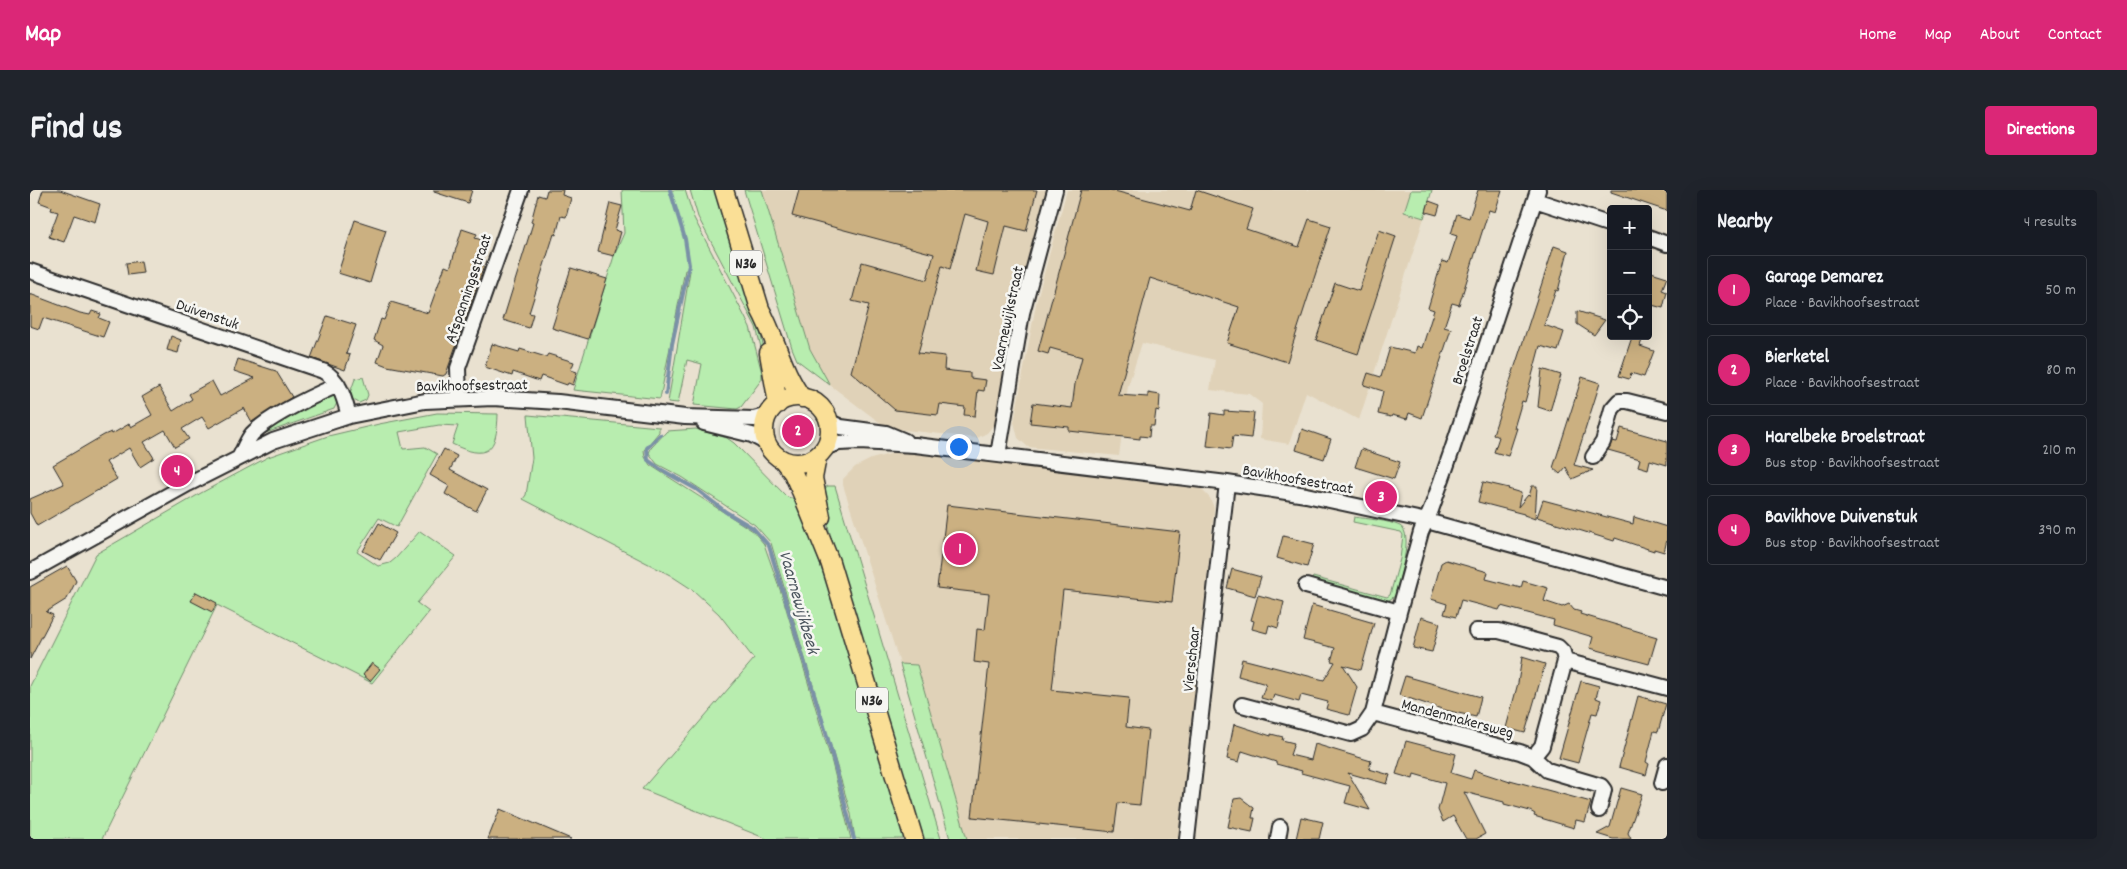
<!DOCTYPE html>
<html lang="en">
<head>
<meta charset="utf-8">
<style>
  body { margin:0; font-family:Dekko,sans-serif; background:#20242c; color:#f1f3f6 }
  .controls { position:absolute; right:15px; top:15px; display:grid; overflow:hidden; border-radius:5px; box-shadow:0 5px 20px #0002 }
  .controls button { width:45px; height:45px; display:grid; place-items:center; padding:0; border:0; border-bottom:1px solid #363941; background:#171b24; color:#f1f3f6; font:25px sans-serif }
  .you { position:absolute; left:928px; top:256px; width:18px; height:18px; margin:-12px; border:4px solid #fff; border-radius:50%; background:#1a73e8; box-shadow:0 0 0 8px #1a73e833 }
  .badge { display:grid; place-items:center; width:32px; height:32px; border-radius:50%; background:#db2777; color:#fff; font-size:16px; font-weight:700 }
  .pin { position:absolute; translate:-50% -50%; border:2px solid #fff; box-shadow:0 1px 5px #0006 }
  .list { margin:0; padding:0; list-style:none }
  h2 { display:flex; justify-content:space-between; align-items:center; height:65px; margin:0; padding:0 20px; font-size:21px }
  h2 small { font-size:16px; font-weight:400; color:#9ea1a6 }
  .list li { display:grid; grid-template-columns:32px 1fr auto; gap:15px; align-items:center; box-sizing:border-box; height:70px; margin:0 10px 10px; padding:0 10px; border:1px solid #363941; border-radius:5px }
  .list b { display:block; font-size:19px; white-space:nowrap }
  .list p { margin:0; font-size:16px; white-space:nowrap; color:#9ea1a6 }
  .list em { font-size:16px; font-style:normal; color:#9ea1a6 }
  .icon { flex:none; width:28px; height:28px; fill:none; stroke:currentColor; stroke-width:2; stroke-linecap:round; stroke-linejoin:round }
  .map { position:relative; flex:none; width:1637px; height:649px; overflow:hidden; border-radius:5px }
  header { display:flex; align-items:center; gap:30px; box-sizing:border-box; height:70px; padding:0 25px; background:#db2777; color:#fff }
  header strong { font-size:24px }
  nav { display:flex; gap:28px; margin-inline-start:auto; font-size:18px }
  .intro { display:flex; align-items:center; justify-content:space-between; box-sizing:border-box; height:120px; padding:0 30px }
  h1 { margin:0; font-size:35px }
  .button { padding:12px 22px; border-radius:5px; background:#db2777; color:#fff; font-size:18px; font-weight:700 }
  main { display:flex; gap:30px; padding:0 30px }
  aside { flex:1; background:#171b24; border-radius:5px; box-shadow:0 5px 20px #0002 }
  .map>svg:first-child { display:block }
</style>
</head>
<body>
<header>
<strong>Map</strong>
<nav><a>Home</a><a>Map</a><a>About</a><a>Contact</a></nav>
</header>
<div class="intro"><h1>Find us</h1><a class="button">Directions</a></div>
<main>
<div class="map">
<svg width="1637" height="649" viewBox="0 0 1637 649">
  <rect width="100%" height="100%" fill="#e9e1d0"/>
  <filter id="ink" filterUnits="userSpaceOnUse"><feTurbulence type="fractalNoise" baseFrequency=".02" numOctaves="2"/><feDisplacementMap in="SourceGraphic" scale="10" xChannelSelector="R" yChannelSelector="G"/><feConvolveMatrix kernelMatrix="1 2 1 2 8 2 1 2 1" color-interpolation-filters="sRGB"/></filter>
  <g filter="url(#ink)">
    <!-- built -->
    <path fill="#e0d2b8" d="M732 0H1016L995 82 966 232 957 243 947 248 857 238 800 195 780 159Z
      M1037 0H1381L1374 22 1394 28 1329 230 1276 202 1259 254 1230 249 1232 214 1219 204 1180 200 1185 170 1112 153 1098 196 1089 266 998 257 988 248 984 232 1007 109Z
      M871 261 1171 299 1180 308 1184 318 1179 370 1148 649H937L887 475 870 474 813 295V289L825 277 841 269Z"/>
    <!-- green -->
    <path fill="#b8edaf" stroke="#728c6d" d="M592 0H655L664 28 720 137 732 183V189L711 217 707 219 664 215 672 174 657 170 648 213 638 212 660 81 655 80 630 209 543 200 584 66 594 43Z
      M660 0H686L729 138 740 182H737L726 137 668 27Z
      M714 0H732L780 159 800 195 767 170 762 158Z
      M1381 0H1402L1394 28 1374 22Z
      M333 187 338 205 336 210 329 213 322 209 320 203 325 189Z
      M304 204 308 211 304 219 230 245V242L277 214Z
      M407 223 468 224C467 262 457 271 422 254L428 236 409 235 369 242 373 259 395 257 407 264 367 337 349 328 327 362 348 376 360 373 366 368 390 341 426 366 387 413 399 422 342 493 187 415 72 649H0V496L66 364 171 303 238 267 298 246 349 234Z
      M498 225 629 237V242L614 260 615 267 620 275 723 341 734 354 753 408 802 573 821 649H737L612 599 724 469 689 424 663 400 640 385 493 309 496 305 502 268Z
      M666 239 697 248 704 253 757 307 765 309 769 313 798 397 875 649H825L821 624 741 353 725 335 652 287 627 274 619 263 621 258 637 241Z
      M798 296H805L911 649H892L799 340 792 306 793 299Z
      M1324 327C1338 329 1357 330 1370 336 1385 344 1368 392 1365 406L1356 412 1281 392 1283 387 1357 407 1360 405 1370 369 1373 345 1371 342 1323 332Z
      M870 474 887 475 937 649H920Z"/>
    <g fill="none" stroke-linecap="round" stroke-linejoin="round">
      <!-- stream -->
      <path stroke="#7a91a6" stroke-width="4" d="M636 204 642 154 659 75 655 49 640 0
        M630 245 617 258 618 270 630 279 666 299 696 322 723 338 739 356 797 546 824 649"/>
    </g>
    <!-- building -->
    <path fill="#cbb081" stroke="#2b2b2b" d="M13 0H30L70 14 65 32 44 25 34 52 19 47 28 22 21 20 22 17 9 12Z
      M404 0H442L438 13 404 2Z
      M517 0H533L532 5 541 8 536 27 531 26 526 45 524 44 499 123 503 124 499 138 473 130 503 33 501 32 508 5 515 7Z
      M769 0H1007L996 41 976 36 964 85 946 81 958 31 935 24 920 79 912 76 888 163 915 166 914 180 940 183V188L956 190 954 201 948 200 945 226 934 225 935 217 910 214 908 225 865 220 821 182 839 115 822 111 832 72 897 90 904 64 762 26Z
      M1051 0H1081L1160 21 1166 0 1223 19 1216 39 1269 57 1279 29 1301 36 1257 172 1197 153 1209 117 1120 88 1088 205 1118 207V203L1130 205 1129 221 1126 220 1124 236H1120L1119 247 1110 246V249L1085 246 1039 241V237L1000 233 1003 213 1042 218 1045 194 1052 167 1020 158 1018 164 1008 161Z
      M1448 0H1472L1465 22 1459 20 1429 115 1422 113 1414 137 1421 139 1392 228 1379 223 1377 229 1362 225 1361 227 1348 224 1353 201 1334 195 1338 183 1351 187 1360 157 1385 163 1387 156 1392 158 1404 120 1398 118 1412 71 1418 73 1427 46 1421 44 1427 24 1439 28Z
      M1581 0H1637V21L1581 2Z
      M1399 11 1410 15 1407 25 1396 22Z
      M580 13 592 16 585 40 591 42 584 66 568 62Z
      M325 30 356 40 340 93 308 83Z
      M432 39 447 44 445 48 458 52 450 74 454 76 416 184 413 186 357 176 347 172 353 155 344 150 351 129 354 130 361 112 398 123 415 76 420 78Z
      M1349 40 1366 46 1328 164 1286 150 1305 93 1329 101Z
      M1524 56 1538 61 1528 101 1526 100 1514 135 1534 142 1528 161 1510 156 1495 212 1492 211 1484 238H1487L1478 266 1464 262 1469 247 1463 244Z
      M111 71 113 83 98 85 96 73Z
      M541 78 577 89 558 149 522 138Z
      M1618 81 1637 87 1632 100 1637 102 1633 118 1618 114Z
      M0 104 50 123 60 125 62 121 71 124 69 128 79 132 73 147 13 128 9 139 0 136Z
      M1547 121 1575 130 1564 145 1547 134Z
      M297 126 326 135 316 164 320 165 315 180 281 168Z
      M141 146 151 150 148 163 137 160Z
      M1602 147 1612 150 1610 156 1624 161 1614 187 1601 183 1599 189 1589 186Z
      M462 154 489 162 490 159 516 167 518 164 544 172 541 180 547 182 543 195 538 193 537 195 511 186 509 191 483 182 482 186 455 177Z
      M208 169 246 181 262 207 222 232 214 218 179 238 172 227 152 239 159 249 145 257 135 240 114 252 124 268 110 277 99 258 76 272 87 289 7 336 0 323V309L34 294 23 275 74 245 81 242 82 244 99 234 101 237 122 225 112 207 129 197 143 221 162 209 159 204 182 191 190 206 225 188 204 181Z
      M1512 179 1531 185 1520 221 1508 217Z
      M1552 187 1570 193 1544 275 1563 280 1542 289 1536 277 1530 284 1523 278Z
      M1194 221 1224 223 1221 248 1203 246 1201 259 1177 256 1181 223 1194 225Z
      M1591 238 1637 251V275L1620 270 1618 279 1608 276 1610 269 1578 260 1582 251 1587 252Z
      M1272 239 1301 249 1294 269 1266 260Z
      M414 259 427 266 420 280 457 300 446 321 415 304 419 296 400 285Z
      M1331 259 1370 272 1364 289 1325 277Z
      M1453 292 1479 298 1478 299 1491 303 1488 317 1498 305 1499 306 1502 296H1507L1505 329 1494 325V324L1448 312Z
      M1513 310 1603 334 1604 327 1637 337V350L1634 362 1624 359V361L1585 348 1584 351 1507 327Z
      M917 315 1150 342 1142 412 1033 400 1022 500 1099 508 1096 537 1118 540 1110 615 1088 613 1084 642 942 627 959 474 944 472 947 439 955 440 959 404 907 398Z
      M349 333 366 343 350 370 333 361Z
      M1253 346 1284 354 1277 377 1247 368Z
      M1416 370 1458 382 1456 389 1491 398 1493 391 1518 398 1514 411 1532 417 1539 414 1544 420 1551 422 1550 424 1627 447 1619 474 1560 458 1563 447 1523 435 1524 430 1471 416 1469 420 1431 410 1426 427 1414 424 1417 414 1401 409 1411 373Z
      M37 376 46 391 37 409 16 422 23 425 0 469V397Z
      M1202 379 1231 387 1225 406 1197 398Z
      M166 402 187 413 182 422 161 411Z
      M1228 405 1254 412 1248 438 1239 435 1237 443 1222 439 1224 431 1221 430Z
      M1282 415 1344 433 1331 480 1313 475 1327 497 1319 525 1296 519 1298 512 1271 505 1269 512 1244 505 1242 511 1231 508 1236 494 1208 486 1212 469 1294 490 1305 472 1301 471 1305 458 1273 450Z
      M1391 427 1410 433 1402 462 1383 458Z
      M1492 467 1515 474 1495 543 1476 538 1488 493Z
      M342 473 350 479 340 491 333 485Z
      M1375 486 1451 507 1446 527 1415 520 1369 505Z
      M1551 491 1569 496 1566 508 1571 510 1567 524 1562 523 1548 573 1529 568Z
      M1608 506 1636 514 1628 542 1624 541 1616 572 1619 574 1616 585 1589 577Z
      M1204 534 1241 546V544L1253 547 1252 550 1264 553 1260 565 1281 570 1285 554 1341 571 1339 579 1360 585 1357 594 1318 583 1340 620 1315 613 1320 596 1271 583 1272 581 1246 574V572L1212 561 1209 572 1197 569Z
      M1376 551 1426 564 1421 583 1441 589 1444 580 1480 592V590L1561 612 1555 632 1546 630 1544 638 1504 626 1505 624 1500 621 1474 614V612L1434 602 1455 644 1446 649H1436L1423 626 1413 632 1408 620 1415 593 1384 584 1383 589 1366 584Z
      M1591 598 1612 604 1598 643 1601 649H1583L1567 644 1580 637Z
      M1211 608 1224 618 1222 628H1225L1222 642 1198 637 1204 609Z
      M470 619 541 649H458Z
      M1271 627 1293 632 1289 649H1266Z"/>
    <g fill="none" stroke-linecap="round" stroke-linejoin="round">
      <!-- minor casing -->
      <g stroke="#2b2b2b" stroke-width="18">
        <path id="minor" d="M1505 10 1581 35
          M1618 47 1637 54
          M0 81 293 181C310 190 314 208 319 226
          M429 209 428 178 491 0
          M798 231 811 237 856 243 875 251
          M674 233 722 245 737 253
          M795 257 809 253 829 252 885 255 1197 293 1276 305 1397 331 1637 398
          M968 265 992 123 1025 0
          M1563 267 1573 252 1582 219 1589 211H1597L1637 221
          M209 268C213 261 217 250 222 244 239 226 285 205 308 195
          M0 382 158 294 243 251 319 226 395 211 463 208 528 212 655 227 724 229 738 225
          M1276 396 1369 422 1391 342 1401 320 1422 260 1508 0
          M1446 441H1469L1528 457 1533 462 1535 471 1637 498
          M1212 515 1321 544 1332 539 1343 523 1490 562 1503 567 1517 580 1571 596 1574 600 1569 620
          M1343 523 1369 422
          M1503 567 1512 556 1535 471
          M1632 593 1637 575
          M1157 649 1197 293
          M1248 649 1250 637"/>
      </g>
      <!-- major casing -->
      <g stroke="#2b2b2b" stroke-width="21">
        <path id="major" d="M694 0 730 119C746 148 752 181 772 208
          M739 163 748 214
          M734 240a33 33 0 1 1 66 0a33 33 0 1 1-66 0Z
          M787 267 783 288 791 327
          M753 270 763 283 772 303 800 372 884 649"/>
      </g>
      <!-- minor -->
      <use href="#minor" stroke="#f6f6f2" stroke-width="14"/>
      <!-- major -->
      <use href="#major" stroke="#fadf96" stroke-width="18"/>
    </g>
  </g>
  <g text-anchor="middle" stroke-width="5" stroke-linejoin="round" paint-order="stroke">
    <!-- shield labels -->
    <g fill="#f6f6f2" stroke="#686867" stroke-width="1">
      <rect x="700" y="60.5" width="32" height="25" rx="4"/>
      <rect x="826" y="497.5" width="32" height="25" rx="4"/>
    </g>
    <g font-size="15" font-weight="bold" fill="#2b2b2b">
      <text x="716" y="78">N36</text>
      <text x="842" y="515">N36</text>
    </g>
    <!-- street labels -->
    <g font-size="16" fill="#2b2b2b" stroke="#f6f6f2">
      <text transform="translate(437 98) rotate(-71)" y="6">Afspanningsstraat</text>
      <text transform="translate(178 123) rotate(19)" y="6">Duivenstuk</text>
      <text transform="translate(976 128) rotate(-78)" y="6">Vaarnewijkstraat</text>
      <text transform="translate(1436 160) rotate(-72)" y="6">Broelstraat</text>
      <text transform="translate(442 194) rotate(-1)" y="6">Bavikhoofsestraat</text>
      <text transform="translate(1268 288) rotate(10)" y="6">Bavikhoofsestraat</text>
      <text transform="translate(1160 469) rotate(-84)" y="6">Vierschaar</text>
      <text transform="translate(1428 527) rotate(15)" y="6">Mandenmakersweg</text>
    </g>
    <!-- water labels -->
    <g font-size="18" font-style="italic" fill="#4c565e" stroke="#f6f6f2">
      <text transform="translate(770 412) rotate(74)" y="6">Vaarnewijkbeek</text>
    </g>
  </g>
</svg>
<div class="controls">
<button>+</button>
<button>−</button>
<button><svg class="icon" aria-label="locate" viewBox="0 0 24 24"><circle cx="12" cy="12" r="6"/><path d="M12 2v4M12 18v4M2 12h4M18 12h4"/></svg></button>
</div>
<div class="you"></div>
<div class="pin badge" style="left:930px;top:359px">1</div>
<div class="pin badge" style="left:768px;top:241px">2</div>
<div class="pin badge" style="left:1351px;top:307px">3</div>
<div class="pin badge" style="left:147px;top:281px">4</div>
</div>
<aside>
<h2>Nearby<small>4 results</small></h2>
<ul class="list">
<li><span class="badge">1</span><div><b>Garage Demarez</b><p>Place · Bavikhoofsestraat</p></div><em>50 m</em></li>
<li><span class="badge">2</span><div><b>Bierketel</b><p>Place · Bavikhoofsestraat</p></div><em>80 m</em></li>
<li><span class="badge">3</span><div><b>Harelbeke Broelstraat</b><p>Bus stop · Bavikhoofsestraat</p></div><em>210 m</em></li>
<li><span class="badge">4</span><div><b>Bavikhove Duivenstuk</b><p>Bus stop · Bavikhoofsestraat</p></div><em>390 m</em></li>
</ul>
</aside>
</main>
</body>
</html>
